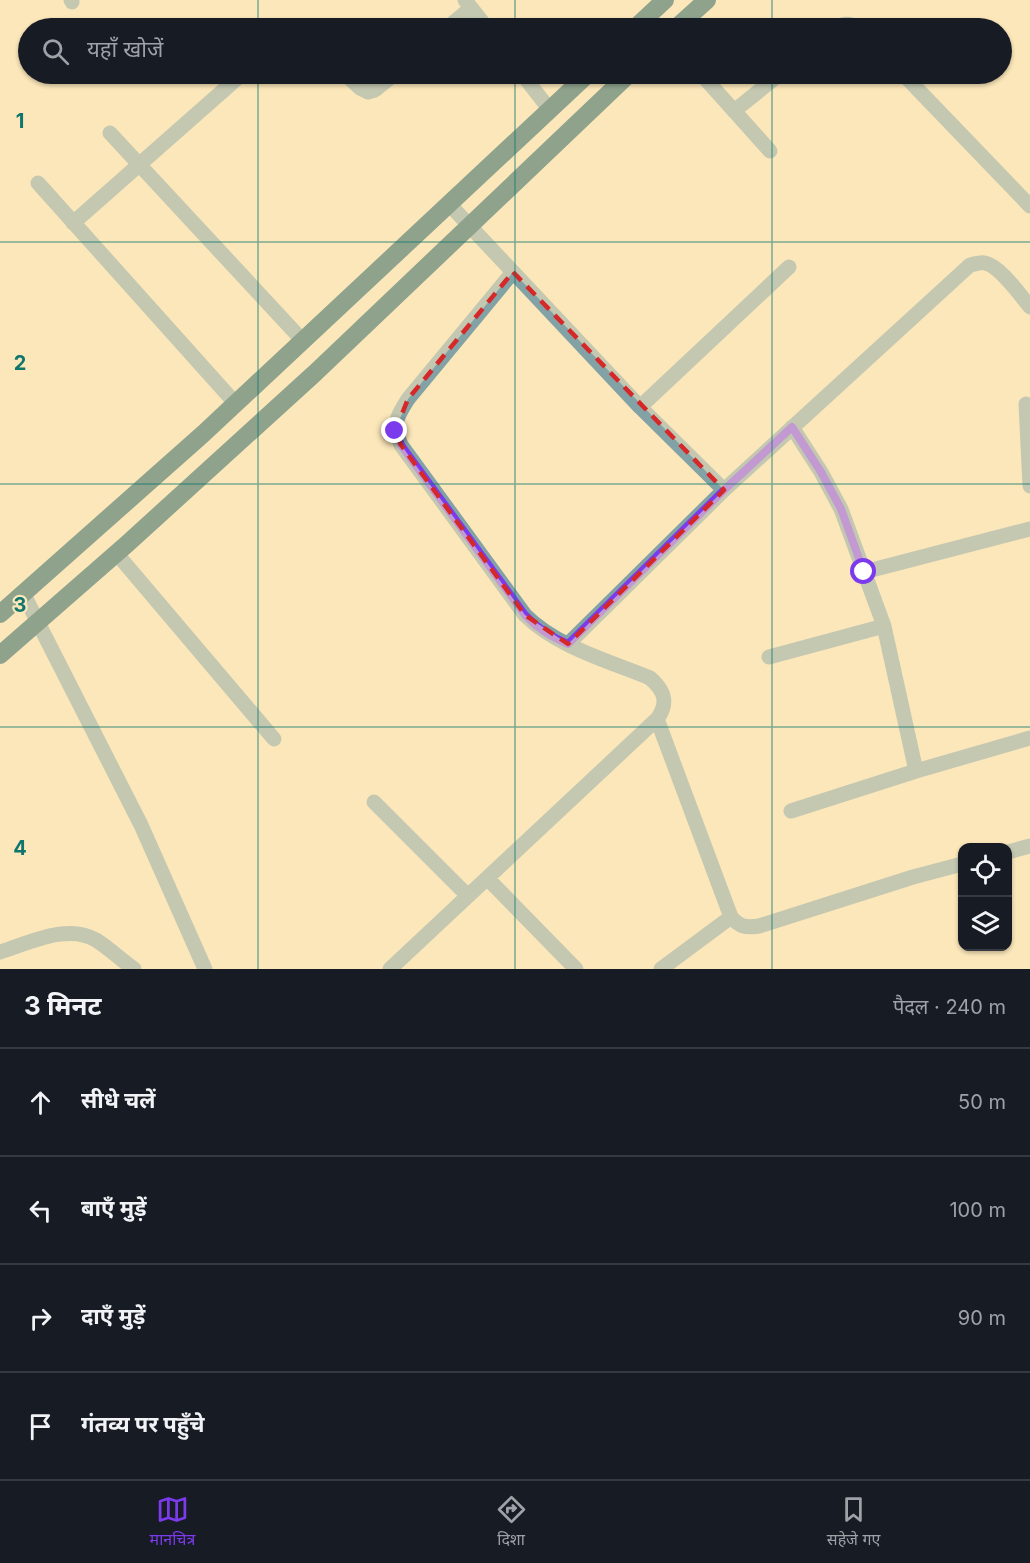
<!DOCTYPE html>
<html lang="hi">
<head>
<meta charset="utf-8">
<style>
  body { margin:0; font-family:Inter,"Noto Sans Devanagari",sans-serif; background:#242831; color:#f1f3f6 }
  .controls { position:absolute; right:18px; bottom:18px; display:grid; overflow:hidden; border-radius:12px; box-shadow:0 2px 4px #0004 }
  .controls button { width:54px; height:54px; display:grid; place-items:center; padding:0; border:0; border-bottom:2px solid #363941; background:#171b24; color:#f1f3f6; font:30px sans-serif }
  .stop { position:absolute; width:18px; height:18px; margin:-14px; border:4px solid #7c3aed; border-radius:50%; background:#fff }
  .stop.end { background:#7c3aed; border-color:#fff; box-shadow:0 2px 6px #0008 }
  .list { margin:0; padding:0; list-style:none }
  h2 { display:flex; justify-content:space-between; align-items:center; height:78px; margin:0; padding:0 24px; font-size:26px }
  h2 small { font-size:20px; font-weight:400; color:#9ea1a6 }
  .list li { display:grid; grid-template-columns:39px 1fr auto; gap:18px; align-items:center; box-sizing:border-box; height:108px; padding:0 24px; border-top:2px solid #363941 }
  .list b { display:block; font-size:22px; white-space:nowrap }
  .list em { font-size:20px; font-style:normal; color:#9ea1a6 }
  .icon { flex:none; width:33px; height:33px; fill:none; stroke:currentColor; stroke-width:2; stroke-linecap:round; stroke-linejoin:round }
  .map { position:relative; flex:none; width:1030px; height:969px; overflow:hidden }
  .search { position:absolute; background:#171b24; box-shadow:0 2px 4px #0004; left:18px; right:18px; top:18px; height:66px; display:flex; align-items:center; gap:15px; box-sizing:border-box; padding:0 21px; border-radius:33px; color:#9ea1a6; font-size:22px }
  .sheet { height:510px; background:#171b24 }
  nav { display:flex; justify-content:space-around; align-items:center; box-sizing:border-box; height:84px; border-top:2px solid #363941; background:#171b24; font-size:16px; color:#9ea1a6 }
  nav a { display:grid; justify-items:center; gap:3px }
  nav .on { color:#7c3aed }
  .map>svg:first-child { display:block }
</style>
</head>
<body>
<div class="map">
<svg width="1030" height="969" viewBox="0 0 1030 969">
  <rect width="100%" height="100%" fill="#fce7ba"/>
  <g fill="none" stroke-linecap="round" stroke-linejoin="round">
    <!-- minor -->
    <path stroke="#82a2a6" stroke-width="15" d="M71 0 72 2
      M465 0 487 28
      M447 28 471 8
      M834 28C844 23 850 23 860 28
      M345 74 360 88 368 92 375 90 395 74
      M522 74 550 110
      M701 74 770 151
      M903 74 1030 206
      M734 111 780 74
      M110 133 303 341
      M38 183 236 404
      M450 205 640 407 724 490
      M73 223 242 74
      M1026 404 1030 486
      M640 407 789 267
      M792 427 821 472 841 509 884 626 916 771
      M117 554 274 739
      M864 572 1030 529
      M23 593 141 825 205 969
      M568 644 724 490 970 265C975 264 980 262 985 263 1000 266 1020 295 1030 307
      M769 657 884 626
      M657 719 731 917C740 927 746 928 759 926L913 877 962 864
      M374 802 468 896
      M791 811 916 771 1030 738
      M1008 852 1030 846
      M487 878 576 969
      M0 952C29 943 68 923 96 940 109 948 121 960 134 969
      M390 969 657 719C669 703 665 691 650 678 609 661 557 647 525 615L401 445C392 424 396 418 408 399L513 272
      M661 969 731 917"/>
    <!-- highway -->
    <path stroke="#0b4f56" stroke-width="18" d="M635 28 665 0
      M676 28 707 0
      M0 614 203 434 588 74
      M0 655 127 544 315 373 629 74"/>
  </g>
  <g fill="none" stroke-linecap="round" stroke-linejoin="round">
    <!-- route -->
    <path stroke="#7c3aed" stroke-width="8" d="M395 431 401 445 525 615C538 629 551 637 568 644L724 490 792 427 821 472 841 509 864 572"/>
  </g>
  <!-- marked area -->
  <path d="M0 0H1030V969H0ZM513 272 724 490 568 644 525 615 401 445 395 431 408 399Z" fill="#fce7ba" fill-opacity=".55" fill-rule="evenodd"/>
  <path fill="none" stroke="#d62828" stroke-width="4.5" stroke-dasharray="12 8" stroke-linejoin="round" d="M513 272 724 490 568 644 525 615 401 445 395 431 408 399Z"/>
  <!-- grid -->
  <path fill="none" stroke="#0f766e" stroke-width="1.5" stroke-opacity="0.55" d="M258 0V28M515 0V28M772 0V28M258 74V969M515 74V969M772 74V969M0 242H1030M0 484H1030M0 727H1030"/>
  <g font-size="20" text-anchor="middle" font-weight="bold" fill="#0f766e" stroke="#fce7ba" stroke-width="4.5" stroke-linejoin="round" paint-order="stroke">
    <text x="20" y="128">1</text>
    <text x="20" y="370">2</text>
    <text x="20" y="612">3</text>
    <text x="20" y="855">4</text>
  </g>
</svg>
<div class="controls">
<button><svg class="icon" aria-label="locate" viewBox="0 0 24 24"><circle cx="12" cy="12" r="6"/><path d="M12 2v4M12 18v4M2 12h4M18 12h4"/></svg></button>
<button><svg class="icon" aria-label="layers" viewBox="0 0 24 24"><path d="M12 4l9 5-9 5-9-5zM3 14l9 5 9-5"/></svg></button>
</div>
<div class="stop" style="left:864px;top:572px"></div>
<div class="stop end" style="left:395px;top:431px"></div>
<div class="search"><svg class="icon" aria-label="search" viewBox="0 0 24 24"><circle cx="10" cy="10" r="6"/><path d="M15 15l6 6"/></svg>यहाँ खोजें</div>
</div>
<section class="sheet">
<h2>3 मिनट<small>पैदल · 240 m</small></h2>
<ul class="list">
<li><svg class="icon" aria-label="ahead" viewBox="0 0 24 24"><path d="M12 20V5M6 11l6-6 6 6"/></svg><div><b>सीधे चलें</b></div><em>50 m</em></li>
<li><svg class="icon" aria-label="left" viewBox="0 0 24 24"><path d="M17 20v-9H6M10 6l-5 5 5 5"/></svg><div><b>बाएँ मुड़ें</b></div><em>100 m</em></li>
<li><svg class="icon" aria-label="right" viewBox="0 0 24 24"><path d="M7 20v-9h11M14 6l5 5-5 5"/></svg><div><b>दाएँ मुड़ें</b></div><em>90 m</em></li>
<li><svg class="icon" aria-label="arrive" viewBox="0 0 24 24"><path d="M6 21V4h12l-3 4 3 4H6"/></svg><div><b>गंतव्य पर पहुँचे</b></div></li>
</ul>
</section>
<nav>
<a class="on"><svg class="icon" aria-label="map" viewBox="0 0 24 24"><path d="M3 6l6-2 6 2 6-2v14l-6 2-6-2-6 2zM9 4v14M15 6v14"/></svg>मानचित्र</a>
<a><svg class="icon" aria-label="directions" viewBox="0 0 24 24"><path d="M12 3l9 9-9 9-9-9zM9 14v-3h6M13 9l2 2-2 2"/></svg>दिशा</a>
<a><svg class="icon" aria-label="saved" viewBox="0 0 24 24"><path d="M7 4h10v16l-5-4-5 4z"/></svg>सहेजे गए</a>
</nav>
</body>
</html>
